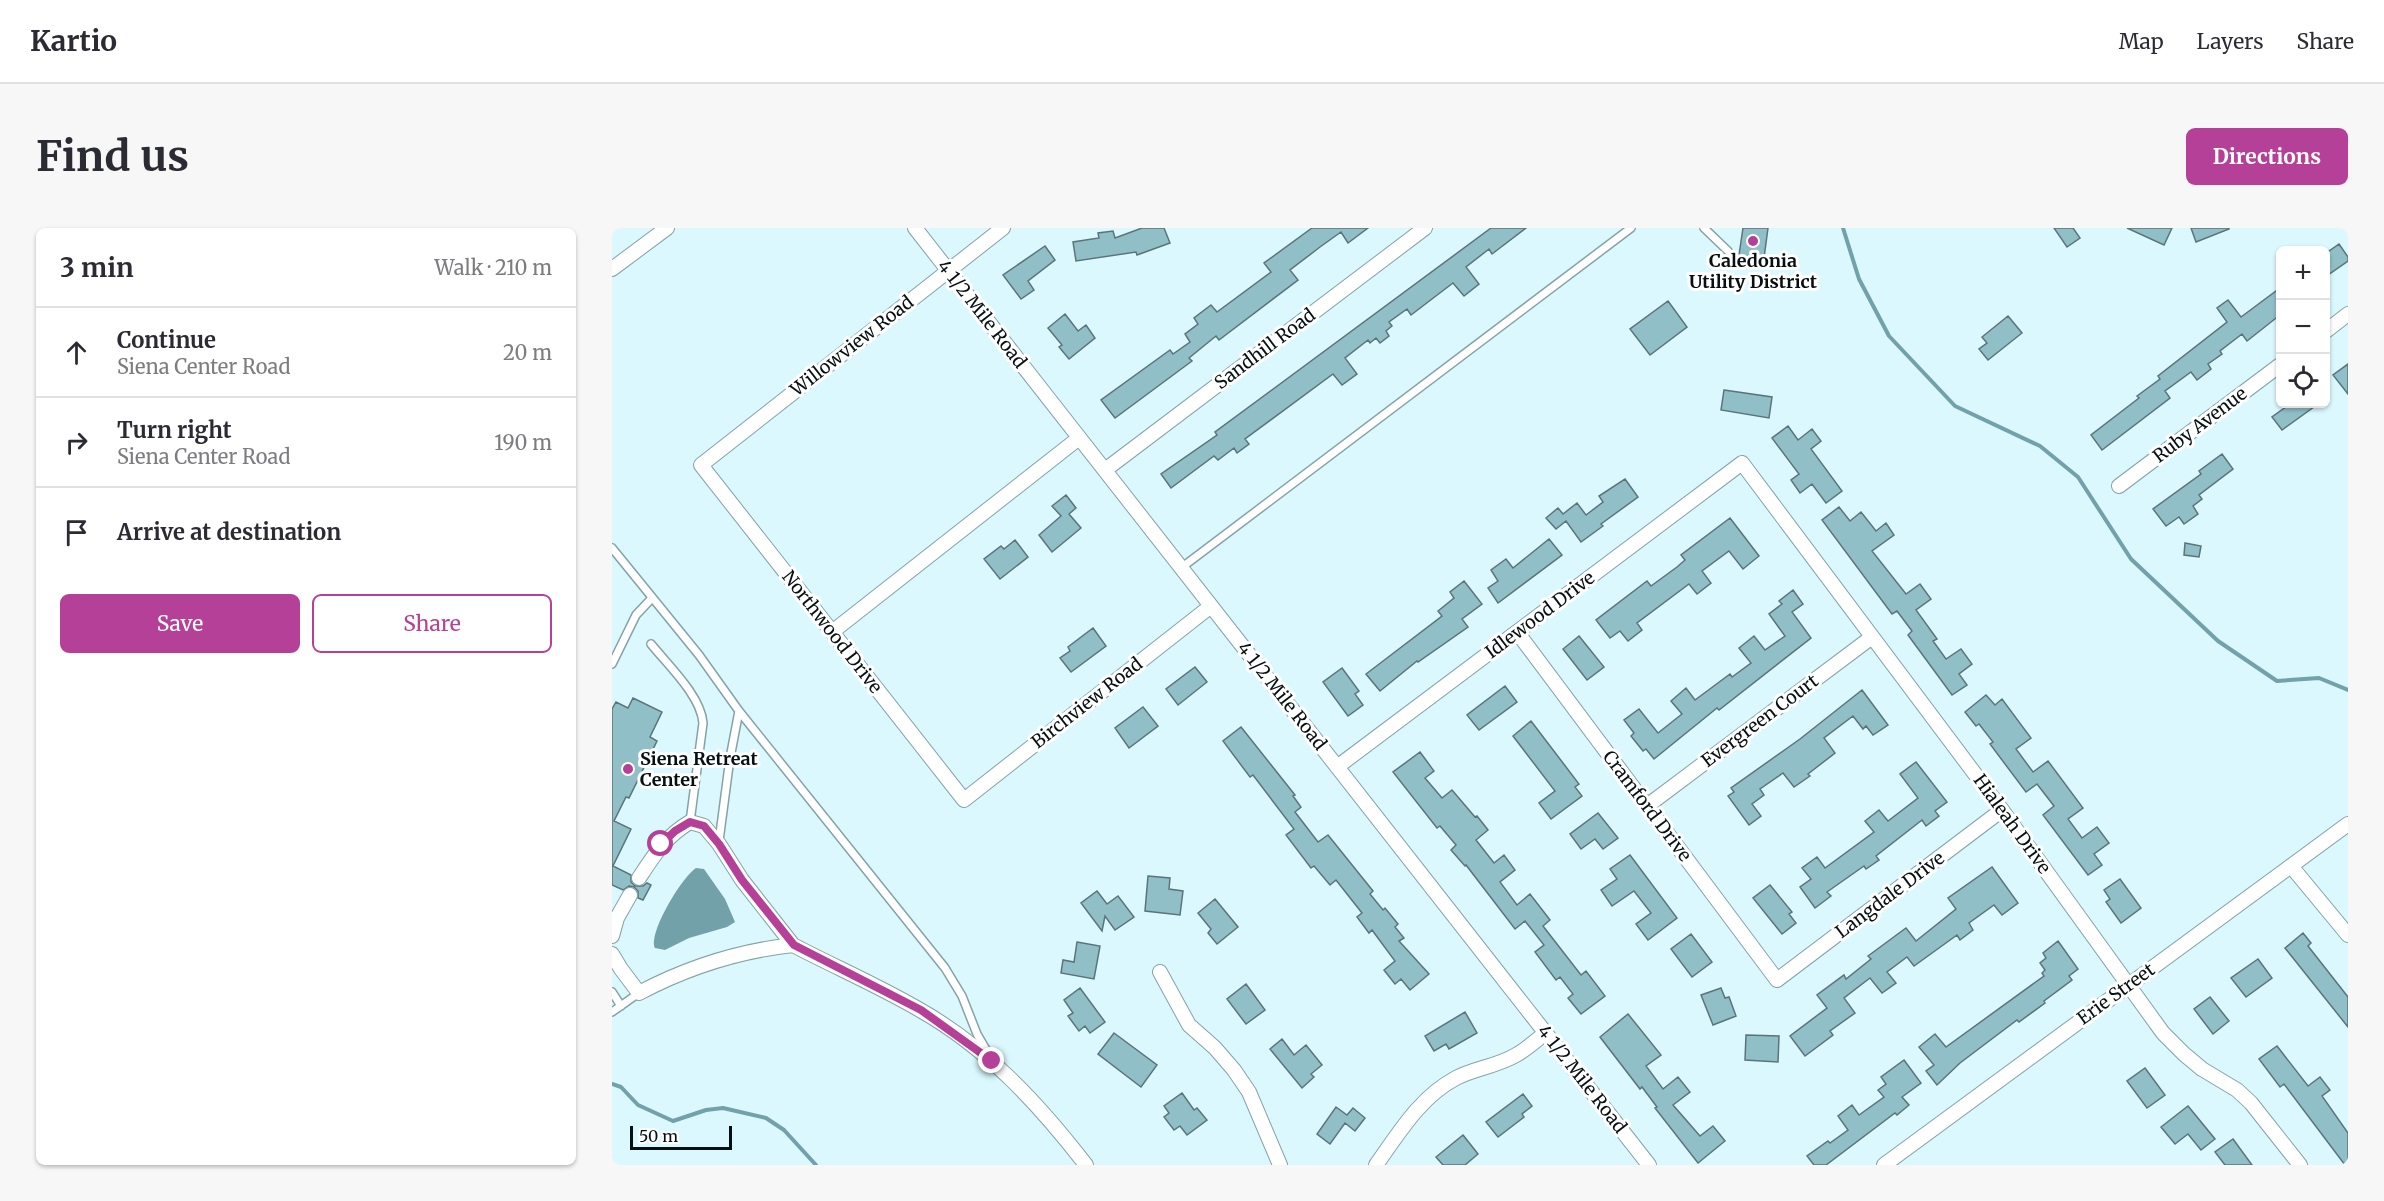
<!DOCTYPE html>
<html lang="en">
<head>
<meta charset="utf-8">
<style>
  body { margin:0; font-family:Merriweather,serif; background:#f7f7f7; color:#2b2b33 }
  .controls { position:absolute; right:18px; top:18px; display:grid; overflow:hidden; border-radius:9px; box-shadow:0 2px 4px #0004 }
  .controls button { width:54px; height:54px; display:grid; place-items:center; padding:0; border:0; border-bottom:2px solid #e1e1e2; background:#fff; color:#2b2b33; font:30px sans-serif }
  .scale { position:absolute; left:18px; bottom:15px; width:102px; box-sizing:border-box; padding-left:6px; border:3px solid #061012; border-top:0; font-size:16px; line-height:21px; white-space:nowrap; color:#061012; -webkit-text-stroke:4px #fff; paint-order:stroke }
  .stop { position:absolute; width:18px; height:18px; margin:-14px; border:4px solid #b54097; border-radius:50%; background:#fff }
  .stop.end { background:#b54097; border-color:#fff; box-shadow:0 2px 6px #0008 }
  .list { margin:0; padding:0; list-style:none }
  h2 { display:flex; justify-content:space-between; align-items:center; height:78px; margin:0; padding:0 24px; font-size:26px }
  h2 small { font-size:20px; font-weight:400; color:#7c7c81 }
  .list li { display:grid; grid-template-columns:39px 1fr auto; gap:18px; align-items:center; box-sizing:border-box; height:90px; padding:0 24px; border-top:2px solid #e1e1e2 }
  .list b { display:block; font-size:22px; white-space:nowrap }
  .list p { margin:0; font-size:20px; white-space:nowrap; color:#7c7c81 }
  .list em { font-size:20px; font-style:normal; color:#7c7c81 }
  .actions { display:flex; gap:12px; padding:18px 24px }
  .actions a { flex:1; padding:14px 0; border:2px solid #b54097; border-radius:9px; text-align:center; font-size:21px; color:#b54097 }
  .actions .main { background:#b54097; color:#fff }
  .icon { flex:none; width:33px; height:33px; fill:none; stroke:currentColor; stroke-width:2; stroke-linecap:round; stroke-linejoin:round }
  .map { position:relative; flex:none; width:1736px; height:937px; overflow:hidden; border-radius:9px }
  header { display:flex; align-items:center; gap:36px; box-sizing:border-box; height:84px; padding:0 30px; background:#fff; border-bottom:2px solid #e1e1e2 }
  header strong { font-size:28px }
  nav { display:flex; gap:33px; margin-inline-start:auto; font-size:21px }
  .intro { display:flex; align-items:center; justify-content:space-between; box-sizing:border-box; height:144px; padding:0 36px }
  h1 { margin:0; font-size:42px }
  .button { padding:15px 27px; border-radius:9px; background:#b54097; color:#fff; font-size:21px; font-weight:700 }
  main { display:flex; gap:36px; padding:0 36px }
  aside { flex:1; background:#fff; border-radius:9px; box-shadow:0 2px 4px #0004 }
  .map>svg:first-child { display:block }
</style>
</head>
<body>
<header>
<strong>Kartio</strong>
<nav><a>Map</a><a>Layers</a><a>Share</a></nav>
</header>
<div class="intro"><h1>Find us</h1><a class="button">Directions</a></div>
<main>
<aside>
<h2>3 min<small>Walk · 210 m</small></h2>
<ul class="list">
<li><svg class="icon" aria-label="ahead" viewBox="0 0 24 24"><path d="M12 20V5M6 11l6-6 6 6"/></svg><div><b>Continue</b><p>Siena Center Road</p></div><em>20 m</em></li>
<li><svg class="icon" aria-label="right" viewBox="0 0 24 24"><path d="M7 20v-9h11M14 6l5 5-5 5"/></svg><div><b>Turn right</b><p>Siena Center Road</p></div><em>190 m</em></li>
<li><svg class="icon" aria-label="arrive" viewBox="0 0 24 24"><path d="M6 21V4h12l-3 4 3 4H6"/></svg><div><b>Arrive at destination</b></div></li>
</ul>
<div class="actions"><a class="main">Save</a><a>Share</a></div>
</aside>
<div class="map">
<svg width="1736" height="937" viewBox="0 0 1736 937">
  <rect width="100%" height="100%" fill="#daf8fd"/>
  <!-- water -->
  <path fill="#73a1a9" d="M84 640 92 641 113 671 123 694 115 699 77 710 53 722 43 720C36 705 70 649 84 640Z"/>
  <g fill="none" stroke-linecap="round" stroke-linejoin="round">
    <!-- stream -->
    <path stroke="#73a1a9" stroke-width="4" d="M1231 0 1247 51 1277 108 1343 178 1428 218 1466 249 1519 331 1606 413 1665 453 1707 450 1736 462
      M0 856 9 859 26 877 61 893 94 882 111 880 154 890 172 902 204 937"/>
  </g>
  <!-- building -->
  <path fill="#91bfc8" stroke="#5a757a" stroke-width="1.5" d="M530 0H552L558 15 525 27 524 24 464 33 461 14 487 10 486 5 501 3 503 10Z
    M700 0H756L736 15 729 4 708 19 678 42 686 52 607 112 604 108 577 130 580 133 503 190 489 172 558 122 561 126 578 114 573 106 586 96 582 90 599 77 605 84 659 44 652 35Z
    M879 0H914L880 26 877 21 854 39 867 56 852 68 841 55 799 87 795 81 777 94 780 98 774 103 777 108 768 115 764 110 758 115 756 112 733 130 745 146 730 157 721 146 633 211 637 216 625 225 622 220 606 232 602 228 559 260 549 246 605 207 603 204Z
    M1131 0H1156L1152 30 1127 27Z
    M1442 0H1461L1468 10 1455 19Z
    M1515 0H1560L1552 17Z
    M1579 0H1617V1L1584 14Z
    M1727 16 1736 29V33L1713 49V26Z
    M433 18 443 32 416 53 422 62 409 71 391 47Z
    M1668 60V87L1635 113 1630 106 1608 123 1610 126 1596 136 1599 141 1585 152 1579 144 1553 163 1558 170 1490 222 1479 207 1527 170 1525 168 1548 151 1546 148 1615 94 1605 80 1616 72 1629 89Z
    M1056 73 1075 99 1038 127 1018 101Z
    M453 86 466 103 474 97 483 110 457 131 447 119 450 117 436 100Z
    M1396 88 1410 105 1376 132 1367 121 1375 115 1370 109Z
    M1736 136V166L1721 147Z
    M1112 162 1160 169 1157 190 1109 182Z
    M1678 176H1706L1670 202 1660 189Z
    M1176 198 1186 212 1200 201 1209 213 1199 221 1230 263 1214 275 1200 256 1188 265 1179 252 1187 246 1160 210Z
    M1610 226 1621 241 1587 267 1590 271 1581 278 1586 286 1572 296 1567 289 1554 298 1541 281 1589 246 1587 243Z
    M1013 251 1026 269 989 296 991 298 969 314 954 293 944 301 934 290 946 280 951 286 965 275 974 287 991 274 987 268Z
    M454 267 464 280 457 286 469 300 440 324 427 307 449 288 440 278Z
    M1227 279 1238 293 1249 284 1264 303 1274 295 1282 307 1260 323 1294 366 1308 356 1319 371 1304 382 1325 411 1321 413 1334 431 1349 421 1360 436 1347 446 1355 457 1340 467 1296 407 1300 403 1285 383 1280 386 1210 292Z
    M1118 290 1147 328 1131 341 1117 323 1090 343 1099 355 1085 366 1077 356 1025 395 1030 402 1016 413 1008 403 998 410 984 392 1035 353 1039 358 1065 339 1073 332 1069 327Z
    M937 311 950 327 886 375 876 360 886 353 879 342 894 331 901 340Z
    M403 312 416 329 388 351 372 331 389 318 392 321Z
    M1573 315 1589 318 1587 329 1572 327Z
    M852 353 870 376 850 391 856 399 806 434 805 433 768 463 754 446 830 388 826 383 842 370 838 364Z
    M1181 362 1191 376 1180 384 1199 410 1107 482 1105 480 1042 531 1034 521 1031 523 1019 508 1022 505 1012 492 1027 481 1046 505 1070 486 1059 473 1074 460 1083 472 1118 446 1120 449 1139 435 1127 420 1142 408 1153 422 1173 408 1157 386 1170 376 1167 373Z
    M481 400 494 418 459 444 448 430 458 423 456 419Z
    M967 408 992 439 975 452 951 421Z
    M583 439 595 454 566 477 554 461Z
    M730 440 747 463 743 466 751 477 736 488 711 454Z
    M893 458 905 474 867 502 855 487Z
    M1250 462 1276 497 1261 507 1254 498 1251 501 1241 488 1212 510 1223 525 1196 546 1198 548 1182 559 1171 545 1148 561 1152 567 1140 576 1149 588 1137 597 1116 568 1122 564 1119 560 1188 511Z
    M1374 467 1383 477 1390 471 1419 510 1404 521 1421 544 1436 533 1471 580 1456 591 1470 610 1485 599 1497 615 1482 626 1490 637 1476 647 1431 587 1442 578 1425 556 1414 564 1378 516 1381 514 1367 496 1364 498 1353 484Z
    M21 470 50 484 38 509 45 513 17 570 14 569 2 593 19 601 1 638 19 647V654L23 658H31L35 655 39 657 31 672 26 670V663L22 659 17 658 11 662 0 657V481L4 474 16 480Z
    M531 479 546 498 517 520 503 500Z
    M919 493 967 556 963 559 970 568 939 591 927 575 943 563 901 508Z
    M629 499 683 567 681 568 689 579 683 584 706 614 716 607 761 663 758 666 771 682 773 680 786 696 783 699 792 710 787 713 817 746 798 762 789 751 783 756 772 742 783 733 760 702 757 705 745 689 750 685 724 652 718 657 702 638 699 640 674 607 682 601 641 547 638 549 611 513Z
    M808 524 822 543 813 550 830 570 840 562 863 589 865 588 876 602 864 612 882 635 892 627 903 642 888 654 905 677 918 666 938 692 931 698 969 747 974 743 993 768 969 786 956 770 961 766 948 749 944 752 923 724 932 717 913 693 903 701 854 637 853 638 839 622 844 617 828 598 825 600 781 544Z
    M1304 534 1335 574 1323 583 1327 588 1314 598 1310 592 1264 628 1267 632 1254 641 1252 638 1215 664 1219 668 1203 680 1188 659 1199 651 1190 640 1205 629 1213 640 1262 604 1253 593 1267 582 1276 593 1306 570 1288 546Z
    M986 585 1006 610 991 621 983 611 969 621 958 606Z
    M1018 627 1065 690 1036 712 1024 696 1039 685 1022 663 1000 678 989 662 1005 651 998 641Z
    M1380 639 1406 675 1390 687 1382 677 1357 695 1361 702 1348 712 1345 707 1302 738 1295 729 1275 744 1284 755 1270 765 1258 750 1232 770 1243 785 1218 803 1221 807 1193 828 1178 808 1215 780 1205 767 1232 747 1234 751 1259 731 1256 728 1294 700 1304 713 1344 681 1336 670Z
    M536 648 558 650 557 661 571 663 568 687 533 683Z
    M1508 651 1529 680 1509 695 1494 674 1498 671 1492 662Z
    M1158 657 1180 684 1177 686 1184 695 1170 706 1141 670Z
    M485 663 495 676 506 668 522 689 503 702 493 688 490 703 469 675Z
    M603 671 626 699 605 716 596 705 599 701 586 685Z
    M1691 705 1699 715 1696 718 1736 769V799L1673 720Z
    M1079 706 1100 734 1080 749 1059 721Z
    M1446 713 1466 741 1457 748 1460 752 1432 773 1433 775 1407 794 1405 792 1348 835 1325 857 1314 843 1322 837 1307 819 1323 806 1334 819 1432 748 1430 745 1433 742 1428 735 1434 730 1431 725Z
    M465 714 488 718 482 751 449 745 451 732 462 734Z
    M1646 731 1660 750 1634 769 1619 750Z
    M634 756 653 782 634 796 615 771Z
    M468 760 493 794 478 805 473 798 467 803 456 788 461 785 452 772Z
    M1109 760 1113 770 1117 769 1124 788 1101 797 1089 767Z
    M1598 769 1617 793 1601 806 1582 781Z
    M853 784 865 805 837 821 834 816 822 823 813 808Z
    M1016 786 1049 827 1034 838 1051 861 1066 849 1078 864 1061 877 1088 908 1101 898 1113 913 1086 935 1043 880 1045 879 1030 859 1028 861 988 809Z
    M502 805 545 837 529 859 486 826Z
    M1134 807 1167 808 1166 834 1133 832Z
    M670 811 682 827 694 817 710 837 699 846 702 849 690 860 658 821Z
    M1665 818 1696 858 1708 849 1718 862 1710 868 1736 905V937H1733L1672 856 1668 859 1647 831Z
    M1292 832 1309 855 1290 869 1297 877 1285 887 1283 885 1214 937H1202L1195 928 1216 913 1218 915 1236 902 1226 888 1240 877 1247 887 1272 869 1266 862 1274 856 1269 849Z
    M1533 840 1553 867 1535 880 1515 853Z
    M570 865 582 882 585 880 595 892 575 907 568 898 562 902 552 889 557 885 552 878Z
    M911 866 920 878 910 886 912 889 886 909 874 894Z
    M1576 878 1603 911 1589 922 1576 906 1563 916 1549 899Z
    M724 879 735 887 741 880 753 890 743 903 733 895 718 916 705 906Z
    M851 907 866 926 853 937H831L824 929Z
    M1621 911 1640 937H1613L1603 924Z"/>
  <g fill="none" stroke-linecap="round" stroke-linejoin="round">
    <!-- lane casing -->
    <g stroke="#86a2a7" stroke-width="10">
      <path id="lane" d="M1092 0 1116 23
        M0 320 87 427 127 483 333 740 350 768 365 806 376 825
        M569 340 1019 0
        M39 416C56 437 89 468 91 495L78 594
        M0 436 24 387 40 370
        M107 613 118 530 127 483
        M0 764 9 778
        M0 784 27 765"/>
    </g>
    <!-- street casing -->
    <g stroke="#86a2a7" stroke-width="16">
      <path id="street" d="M303 0 1037 937
        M391 0 89 237 352 572 599 378
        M0 41 55 0
        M1714 103 1736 86
        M493 242 813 0
        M1507 258 1668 137
        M220 404 467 210
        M905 404 1165 752 1390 582
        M725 539 1130 235 1390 582 1551 805 1572 826 1590 841 1625 862 1639 875 1688 937
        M1035 578 1260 409
        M1679 638 1736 707
        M0 708 5 690 18 667
        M181 717C223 739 267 758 308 782 375 820 427 876 474 937
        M0 726 9 741 27 765C76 739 127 723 181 717L130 652 107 616 92 598 78 594C54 608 42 627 27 650
        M548 744 577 797 603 820 622 842 637 864 668 937
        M764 937C787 905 808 869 844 850 863 840 886 838 904 827 915 821 924 812 934 805
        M1272 937 1736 596"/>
    </g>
    <!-- lane -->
    <use href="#lane" stroke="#fff" stroke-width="7"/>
    <!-- street -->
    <use href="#street" stroke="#fff" stroke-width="14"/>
  </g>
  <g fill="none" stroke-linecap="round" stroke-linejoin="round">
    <!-- route -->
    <path stroke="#b54097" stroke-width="8" d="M49 616 63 603 78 594 92 598 107 616 130 652 182 717 309 782 380 833"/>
  </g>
  <!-- markers -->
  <g fill="#b54097" stroke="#fff" stroke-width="2">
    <circle cx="1141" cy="13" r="6"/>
    <circle cx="16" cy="541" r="6"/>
  </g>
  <g text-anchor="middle" stroke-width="6" stroke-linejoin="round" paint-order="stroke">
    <!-- poi labels -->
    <g font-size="18" font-weight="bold" fill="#061012" stroke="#fff">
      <text x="1141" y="39">Caledonia<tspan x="1141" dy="21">Utility District</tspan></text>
      <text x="28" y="537" text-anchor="start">Siena Retreat<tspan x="28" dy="21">Center</tspan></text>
    </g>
    <!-- street labels -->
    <g font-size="18" fill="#061012" stroke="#fff">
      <text transform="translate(370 86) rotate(52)" y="6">4 1/2 Mile Road</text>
      <text transform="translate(240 118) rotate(-38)" y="6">Willowview Road</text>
      <text transform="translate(653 121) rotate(-37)" y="6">Sandhill Road</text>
      <text transform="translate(1588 197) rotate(-37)" y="6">Ruby Avenue</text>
      <text transform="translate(928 387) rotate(-37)" y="6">Idlewood Drive</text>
      <text transform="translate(220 404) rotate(52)" y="6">Northwood Drive</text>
      <text transform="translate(670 468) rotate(52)" y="6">4 1/2 Mile Road</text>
      <text transform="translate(475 475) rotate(-38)" y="6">Birchview Road</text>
      <text transform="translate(1148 493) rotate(-37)" y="6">Evergreen Court</text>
      <text transform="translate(1035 578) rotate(53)" y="6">Cramford Drive</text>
      <text transform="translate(1400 596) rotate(54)" y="6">Hialeah Drive</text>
      <text transform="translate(1278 667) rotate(-37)" y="6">Langdale Drive</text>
      <text transform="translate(1504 766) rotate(-36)" y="6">Erie Street</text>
      <text transform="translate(970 851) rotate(52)" y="6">4 1/2 Mile Road</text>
    </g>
  </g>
</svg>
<div class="controls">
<button>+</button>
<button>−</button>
<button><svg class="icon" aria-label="locate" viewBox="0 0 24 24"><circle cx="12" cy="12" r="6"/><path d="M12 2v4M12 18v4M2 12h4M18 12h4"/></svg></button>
</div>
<div class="scale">50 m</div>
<div class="stop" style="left:49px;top:616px"></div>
<div class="stop end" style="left:380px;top:833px"></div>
</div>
</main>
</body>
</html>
